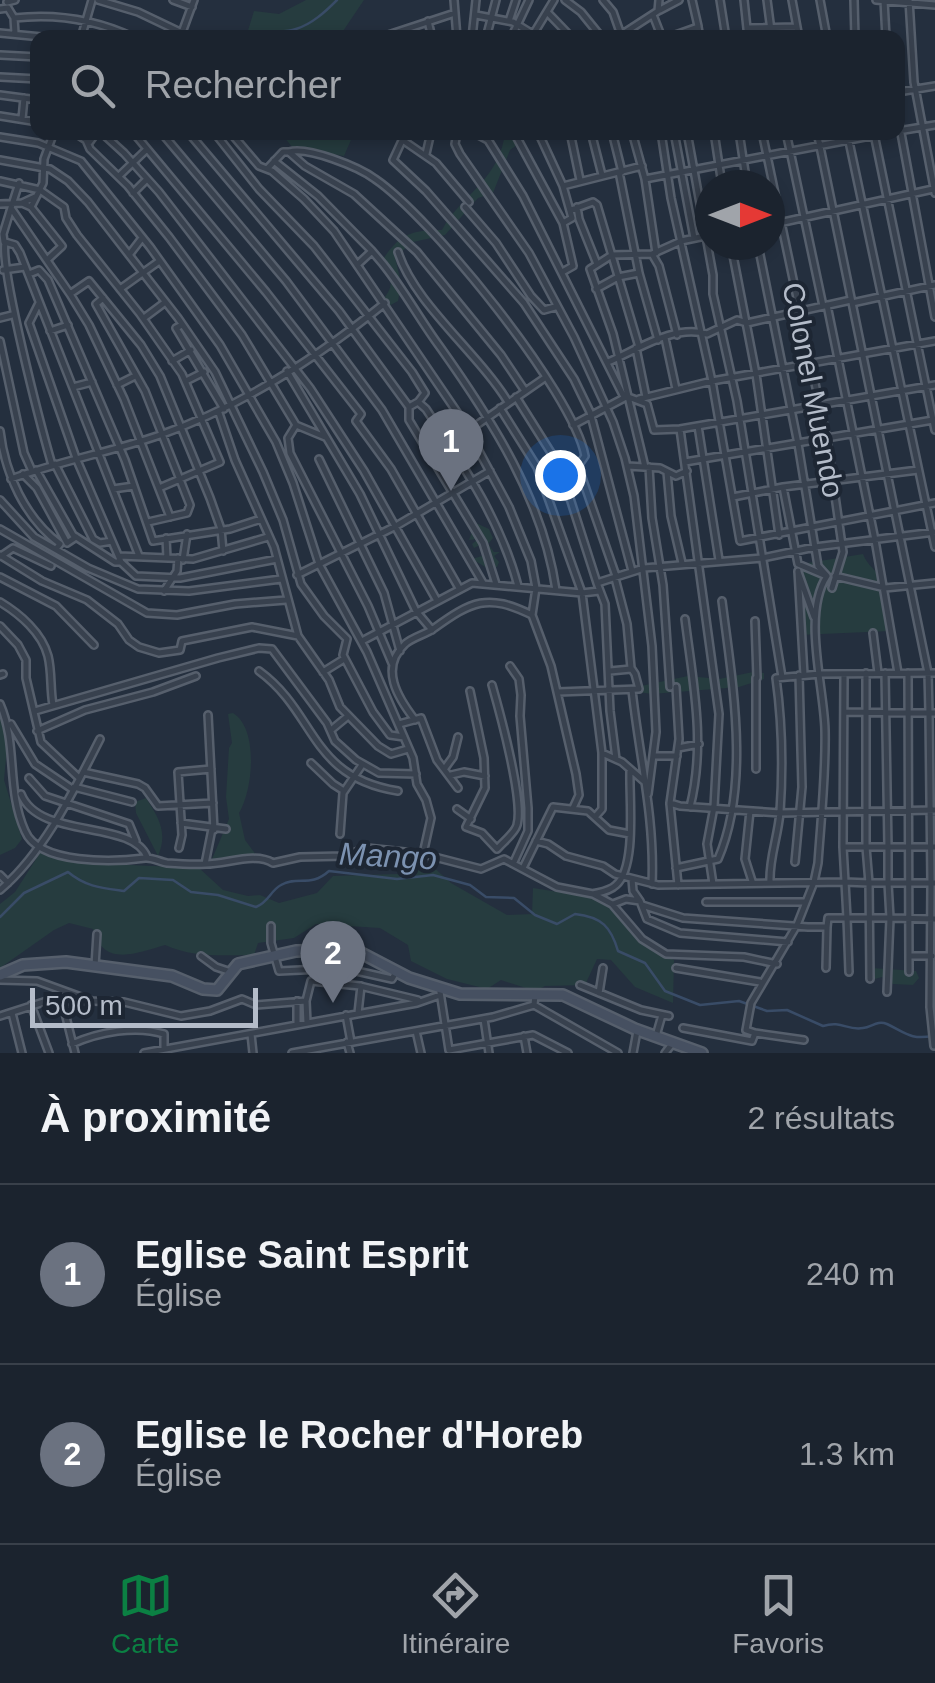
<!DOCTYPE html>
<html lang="fr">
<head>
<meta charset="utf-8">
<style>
  body { margin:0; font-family:Helvetica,sans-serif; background:#242b36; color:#f1f3f6 }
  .compass { position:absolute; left:695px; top:170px; width:90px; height:90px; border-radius:50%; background:#1b232e; box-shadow:0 5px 15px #0003; rotate:90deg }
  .scale { position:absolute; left:30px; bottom:25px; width:228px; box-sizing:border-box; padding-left:10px; border:5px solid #b4bcc9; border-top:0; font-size:28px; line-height:35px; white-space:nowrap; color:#b4bcc9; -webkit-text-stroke:8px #1d2633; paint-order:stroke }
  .you { position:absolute; left:560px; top:475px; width:35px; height:35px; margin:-25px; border:8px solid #fff; border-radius:50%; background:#1a73e8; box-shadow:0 0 0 15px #1a73e833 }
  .badge { display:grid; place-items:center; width:65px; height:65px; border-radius:50%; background:#0b8043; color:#fff; font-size:32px; font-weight:700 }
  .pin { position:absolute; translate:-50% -82px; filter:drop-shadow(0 2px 5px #0008) }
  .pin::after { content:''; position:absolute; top:52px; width:35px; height:30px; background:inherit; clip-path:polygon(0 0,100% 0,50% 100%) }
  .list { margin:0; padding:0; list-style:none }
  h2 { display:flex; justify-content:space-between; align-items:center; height:130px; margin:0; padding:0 40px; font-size:42px }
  h2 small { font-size:32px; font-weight:400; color:#a0a4aa }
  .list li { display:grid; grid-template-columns:65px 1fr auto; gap:30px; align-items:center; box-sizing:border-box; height:180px; padding:0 40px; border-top:2px solid #39404a }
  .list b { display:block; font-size:38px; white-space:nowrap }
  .list p { margin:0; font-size:32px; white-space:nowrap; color:#a0a4aa }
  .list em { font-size:32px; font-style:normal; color:#a0a4aa }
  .icon { flex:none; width:55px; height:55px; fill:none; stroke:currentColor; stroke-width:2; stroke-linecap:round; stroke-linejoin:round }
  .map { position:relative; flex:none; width:935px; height:1053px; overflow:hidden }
  .search { position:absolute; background:#1b232e; box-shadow:0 5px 15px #0003; left:30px; right:30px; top:30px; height:110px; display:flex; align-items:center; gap:25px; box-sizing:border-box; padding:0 35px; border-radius:20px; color:#a0a4aa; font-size:38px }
  .sheet { height:490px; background:#1b232e }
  nav { display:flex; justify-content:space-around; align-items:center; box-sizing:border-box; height:140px; border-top:2px solid #39404a; background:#1b232e; font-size:28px; color:#a0a4aa }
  nav a { display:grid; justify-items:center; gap:5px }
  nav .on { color:#0b8043 }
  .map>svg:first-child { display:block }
</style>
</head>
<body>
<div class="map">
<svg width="935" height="1053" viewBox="0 0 935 1053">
  <rect width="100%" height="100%" fill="#242f3e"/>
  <!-- green -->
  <path fill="#263c3f" d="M306 0H364L339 37H246L254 11 279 14Z
    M281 133H354L344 156 292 147Z
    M520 133H534L510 150 493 193 478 198 445 235 413 242 395 257 401 283 398 301 346 330C357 321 400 295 389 277 387 272 382 269 379 265 398 236 407 230 442 230 460 196 496 182 504 139Z
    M476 523 489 529 493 538 488 544 494 552H500L494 556 499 562 497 567 487 568 472 559 482 556V544L474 548 472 544 478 539 469 540 472 532 477 530Z
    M863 554C867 566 877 569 881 581 887 596 888 615 890 631L799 635 793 572 795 565Z
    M753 672 764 673V679L739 687 652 694 638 692 641 686 688 676 719 679Z
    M0 710 8 736 4 780 22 839 15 848 0 855Z
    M233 713C259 729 253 790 239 813L245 840 257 856 212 859 229 819 226 797 229 748 232 743 228 714Z
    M146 798C159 818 168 833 158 856L136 813 135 802Z
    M40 853 107 864 199 868 223 890 248 896 260 895 279 903 317 893 333 876 398 874 431 865 451 883 507 915 532 914 533 888 590 897 610 906 637 940 656 953 674 960 673 1003 635 987 611 960 597 959 585 985 545 986 535 991 501 980 487 989 447 979 411 961 408 945 380 928 316 924 294 938 258 943 254 955C222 955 194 958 165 945 137 953 103 968 93 929L69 923 54 930 0 968V904L15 892Z
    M871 968 916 971 919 978 913 985 893 984 882 977 871 980Z"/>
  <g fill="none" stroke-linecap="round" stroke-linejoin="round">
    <!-- stream -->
    <path stroke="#394c67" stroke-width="2.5" d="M256 38C269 27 281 35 296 29 312 24 325 12 337 0
      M0 917 24 893 68 872C86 887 102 888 124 891L139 878 173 880 191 892 218 895 256 907C269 902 270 891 281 885 298 875 310 888 329 871L397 879 433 875 470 885 486 897 514 898 535 915 557 924 575 914C602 917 611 927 618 951L645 963 665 991 700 1005 739 1001 767 1011 787 1010 823 1026C842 1020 847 1031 863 1028 872 1027 877 1020 887 1024 906 1033 910 1040 933 1036"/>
    <!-- street casing -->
    <g stroke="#565f6c" stroke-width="10">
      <path id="street" d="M98 0 138 12 182 33
        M173 0 192 7
        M454 0 457 38
        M565 0 581 12 602 38
        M603 0 613 12 621 35 617 38
        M692 0 698 26
        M720 0 726 38
        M744 0 748 38
        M767 0 772 38
        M792 0 799 38
        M820 0 827 38
        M854 0 855 38
        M876 0 935 5
        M884 0 886 38
        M909 0 914 82 935 193
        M7 2 15 0
        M0 9 8 8 14 18 15 33
        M660 10 679 0
        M547 12 572 38
        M476 15 513 22 539 38
        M653 15 662 38
        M14 18C56 13 97 20 135 38
        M428 21 432 38
        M509 21 516 0
        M747 28 797 27
        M0 33 52 38
        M621 35 658 11 659 0
        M81 38 92 0
        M180 38 194 0
        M379 38 455 13
        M472 38 476 0
        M486 38 496 0
        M511 38 529 0
        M531 38 554 0
        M667 38 698 27 700 38
        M0 55 38 57
        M0 77 38 79
        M898 92 935 86
        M0 95 38 100
        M0 116 38 122
        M898 117 935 317
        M22 119 24 98
        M898 131 935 125
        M66 132 77 134 86 140 90 149 128 186 169 237 242 335 296 425 288 438 290 453 368 606 392 663
        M101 132 124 153 159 192 310 388 364 471 436 599
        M133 132 266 292 361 414 356 421 391 469 459 588
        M161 132 286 281 382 410 483 583
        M188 132 339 311 409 407 418 402 426 409C463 465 501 521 518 586
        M214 132 259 189 314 246 412 372 425 393 419 401
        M230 132 259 166 272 171 304 199 334 231 461 418 509 507 531 561 536 588 532 615 551 666 576 774 579 795 573 808
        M406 132 393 160 426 191 524 303 574 379 590 412 632 571
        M457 132 455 144 460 154 529 253 574 337 613 422 625 458 634 496 652 646 656 732 648 794
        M473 132 488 140 523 196 623 395 647 404 654 430 680 429 719 714 714 807 707 844 713 884
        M538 132 563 186
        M570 132 580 180
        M591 132 602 175
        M612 132 622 172
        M632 132 645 179
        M661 132 671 198 712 381 740 541 935 503
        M674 132 694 238
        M687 132 713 275V294L737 401 782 677
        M714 132 722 185
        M739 132 747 185
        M762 132 827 440 843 552 832 588
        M786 132 823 306
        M817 132 928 673 929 713 844 712
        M847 132 935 547
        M874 134 935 430
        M0 137 38 143 81 161 150 247 220 345 276 442 293 483 319 564 367 652 413 758 417 784 426 800 431 818 423 854
        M517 138 563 223 573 266 564 271
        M404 141 436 163 469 202
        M88 144 97 132
        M289 152C307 146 359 167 375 179 430 216 573 392 585 456L578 466 616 576
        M426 154 431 132
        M0 160 50 169 68 181 88 202 178 318 215 372 263 472 283 520 301 584 324 616 347 639 343 655 373 712 390 735 404 737
        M274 161 318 196 372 251
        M267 169 283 152H289L305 166 354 194 417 252 501 355 525 391
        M619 172 639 273 658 340
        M119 176 147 149
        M0 181 40 190 64 207 66 218 77 235 140 314 182 374 220 462 159 488
        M19 183 11 208 70 294 89 281 141 345 160 376 210 498 221 529 223 551
        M133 193 147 179
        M22 203 31 207 62 246 47 260
        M0 204 22 203 35 197
        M31 207 43 183 44 159 54 132
        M465 207 496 243 531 296 544 310 555 307
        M577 207 579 219 597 264
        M571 210 593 202 597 205 639 347
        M563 223 572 218 563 186 642 166
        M770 225 933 189
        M4 242 3 234 11 208
        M731 245 756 374 779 535
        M398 252C414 303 479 354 508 402
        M656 253 645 179 891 132
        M652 254 659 266 677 335
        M129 255 142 238
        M357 265 372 251 383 264C404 290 420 320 440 347 492 420 543 500 556 590
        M3 270 25 267
        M29 274 39 270 48 280 125 460 153 541 230 529 261 519
        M120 289 158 262
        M596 289 618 277 639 273
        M70 294 89 325 124 399 170 517
        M103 298 96 304 145 391 190 505 187 513 148 522
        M39 303 29 323 76 458 121 562
        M852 303 935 285
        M827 305 875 540 898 673
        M0 318 12 315
        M144 318 164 303
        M182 325 176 328 224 409
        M50 331 68 325
        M665 338 676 389
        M0 341 24 453 32 471
        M636 348 646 397
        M172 361 191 350
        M608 362C637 350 674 324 707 334L737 320 747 323 851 300
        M287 371 360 494 416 611 432 630
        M186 381 204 372
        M117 385 135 376
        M73 387 92 382
        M516 397 560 467 597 583
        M639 399 712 381 935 341
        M409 407V420L483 543 496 584
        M500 408 537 467 582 593 602 753V809L595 817
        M219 413 235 460 274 547 298 636 329 680 340 707 378 746 391 754 408 749
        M296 425 325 437
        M573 425 626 397
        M698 426 719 560
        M680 429 935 385
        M0 431C5 474 25 518 60 544L56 549
        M468 431 546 377
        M319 459 384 593 400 651
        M685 462 933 420
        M55 464 93 539 100 543 112 541
        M52 465C41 427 0 270 5 242L15 245 20 253 139 556
        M628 466 660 468 676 476 687 471
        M645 467 613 334 590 269 612 255 652 254 681 241 710 235
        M649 467 652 518 663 585 670 687
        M36 470 73 535 115 562H121L136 576 180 578 277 559
        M667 472 671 516 682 563
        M23 474 37 488 67 543 76 537
        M11 479C60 461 111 452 160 435 243 406 317 358 385 303
        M783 487 798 564 824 575
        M113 489 134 486
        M733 497 783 487 918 470
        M0 500 34 537 88 568 138 589 189 591 281 579
        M0 529 147 613 177 615 235 604 286 600
        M166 538 167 558
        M0 555 42 581 87 600 118 624 129 640 139 647 159 653 180 650 182 641 252 627 298 636
        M1 556 13 548 51 566
        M119 556 193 559 268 537
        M183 560 187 534
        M798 571 804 675
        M798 572 814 617
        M297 575 396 526 490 471
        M835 576 885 588 935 583
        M0 577 56 606 94 645
        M164 591 177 571 178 558
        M0 602C20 614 42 633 48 656 52 672 50 689 53 705
        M685 619C693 683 706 743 690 807
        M755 621 757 678
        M0 626 18 645 26 660V678L41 742 79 778
        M873 633 878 673
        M362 641 472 583 582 593 599 591
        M510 666 519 679 521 695 520 716 528 808V831L514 862
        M259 671C317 713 309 777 398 791
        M610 671 631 669
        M323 672 344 659
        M866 673V847H843L845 882 869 883 870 979
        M885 673 888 847H935
        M908 673 909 972
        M0 675 3 674
        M756 678V769
        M676 687 679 739 670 803 680 806 780 813 935 810
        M632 690C639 755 655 818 652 884
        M470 691 484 758 485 788 466 827 482 833 497 849C503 842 515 833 517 825 524 801 500 713 492 685
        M558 692 639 689 635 674 631 668 627 624 615 578
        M0 704C18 745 6 789 25 831 39 865 115 862 145 858 152 857 160 862 167 863 180 864 193 865 206 864 227 864 255 852 273 863L300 857 344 856 367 848 423 854 481 869 504 859 557 887 593 894 612 904 642 939 666 954 744 957 777 964
        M35 711 218 658 259 648 272 649 327 723 335 741 356 760 379 773 416 774
        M935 713H929L931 883H935
        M208 715 214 830
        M415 720C398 698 379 668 405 644 413 637 424 635 433 629 472 601 487 593 532 615
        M11 724 35 764 72 789
        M399 724 421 718 437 760 458 788
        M331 730 348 716
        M37 731 85 710 153 692 196 676
        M678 748 699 744
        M602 753 622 762 646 783
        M655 756H677
        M616 759 610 711 605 604 597 583 644 568 762 558 815 547 935 532
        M311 763 333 784 344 791
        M445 768 453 757 458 737
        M83 772 138 784 145 788 158 806 213 803
        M451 775 464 772 485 776
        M29 778 45 796 129 824 136 841
        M74 787 132 802
        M21 794C39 840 132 819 147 857
        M670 804 678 885
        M457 809 471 819
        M750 811 745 859 752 881
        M181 823 226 829
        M340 834 343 793 362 765
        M536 841 548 844 566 856 603 866 615 874 658 885 845 882 847 918H890L888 883H869L866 847H888V883H931L930 1007 934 1046
        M843 847 844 675
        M179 848 182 835 178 772 211 769
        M795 862 802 787 799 675
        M205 864 212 829
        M524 866 553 807 588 811 609 830 630 834
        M676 868 718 859C751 783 732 681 722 601
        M0 875 8 883
        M632 879 633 891 640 901
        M770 882C769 858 778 837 780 812 783 769 782 721 776 678L820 674 935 673
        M0 890C44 853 74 790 100 739
        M593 894C601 892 610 891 616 885 637 867 629 798 630 771
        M706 902H806
        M613 904 626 899 640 901 647 919 680 933 788 942
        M642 905 683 918 808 927H827L828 918H847L849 972
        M271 926V943L279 971 343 968 392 979 396 972
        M201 956 216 967 231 972
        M910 956H932
        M95 966 97 934
        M676 968 760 982
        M826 968 827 927
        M0 980 37 981 92 1001 124 1002 181 1016 210 1011 242 999 256 1005 306 1001
        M580 985 641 1010 669 1016
        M440 992 449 1050
        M887 992 890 918 935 919
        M599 993 603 968
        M535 995 534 1005 618 1053
        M62 1001 75 1053
        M31 1005 49 1053
        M12 1013 22 1053
        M358 1013 361 986
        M346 1015 351 1042
        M0 1016 50 1000 89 1001
        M484 1019 489 1053
        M307 1023 306 1001 311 981 360 986 418 1000
        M297 1025V1001
        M683 1028 752 1041 755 1033 804 1040
        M416 1031 421 1053
        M755 1033 746 1030 751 1003 797 925 814 882 818 863C821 819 826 774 825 730 824 686 802 614 827 576L818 566 798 444 758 245
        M251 1034 253 1053
        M524 1036 527 1053
        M656 1036 662 1015
        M347 1042 350 1053
        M72 1044C99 1032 136 1025 164 1034V1048
        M449 1050 533 1035 568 1053
        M144 1053 417 1003 440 995
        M292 1053 493 1017 534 1005
        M633 1053 637 1031
        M665 1053 672 1044"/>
    </g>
    <!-- secondary casing -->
    <g stroke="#565f6c" stroke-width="14">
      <path id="secondary" d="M0 975 23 965 66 962 172 976 203 989 217 990 238 964 296 951 338 950 363 954 409 978 460 994 563 995 635 1029 702 1053"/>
    </g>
    <!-- street -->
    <use href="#street" stroke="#38414e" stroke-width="5"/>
    <!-- secondary -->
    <use href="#secondary" stroke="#465061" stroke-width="9"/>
  </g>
  <g text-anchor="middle" stroke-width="8" stroke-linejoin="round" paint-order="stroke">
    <!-- street labels -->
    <g font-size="30" fill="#b4bcc9" stroke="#1d2633">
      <text transform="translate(813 390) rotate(79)" y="10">Colonel Muendo</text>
    </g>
    <!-- water labels -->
    <g font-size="32" font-style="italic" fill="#7c92b1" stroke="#1d2633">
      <text transform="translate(388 856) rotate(3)" y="11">Mango</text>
    </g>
  </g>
</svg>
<svg class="compass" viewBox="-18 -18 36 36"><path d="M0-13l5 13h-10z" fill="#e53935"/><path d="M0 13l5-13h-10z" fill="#a0a4aa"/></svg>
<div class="scale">500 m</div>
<div class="you"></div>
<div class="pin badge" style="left:451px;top:491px;background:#6b7280">1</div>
<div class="pin badge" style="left:333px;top:1003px;background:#6b7280">2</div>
<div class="search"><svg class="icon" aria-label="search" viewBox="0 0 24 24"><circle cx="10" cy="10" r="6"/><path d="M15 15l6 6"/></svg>Rechercher</div>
</div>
<section class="sheet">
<h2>À proximité<small>2 résultats</small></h2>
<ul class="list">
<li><span class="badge" style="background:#6b7280">1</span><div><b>Eglise Saint Esprit</b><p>Église</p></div><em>240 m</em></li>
<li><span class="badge" style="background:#6b7280">2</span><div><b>Eglise le Rocher d'Horeb</b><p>Église</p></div><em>1.3 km</em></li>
</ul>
</section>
<nav>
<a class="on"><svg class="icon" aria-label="map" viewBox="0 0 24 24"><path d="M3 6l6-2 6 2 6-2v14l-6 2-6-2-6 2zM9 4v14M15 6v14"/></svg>Carte</a>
<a><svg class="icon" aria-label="directions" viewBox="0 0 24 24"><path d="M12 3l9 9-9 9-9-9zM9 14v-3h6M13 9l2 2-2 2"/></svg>Itinéraire</a>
<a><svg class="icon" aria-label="saved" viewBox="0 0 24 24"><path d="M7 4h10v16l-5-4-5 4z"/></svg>Favoris</a>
</nav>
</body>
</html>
